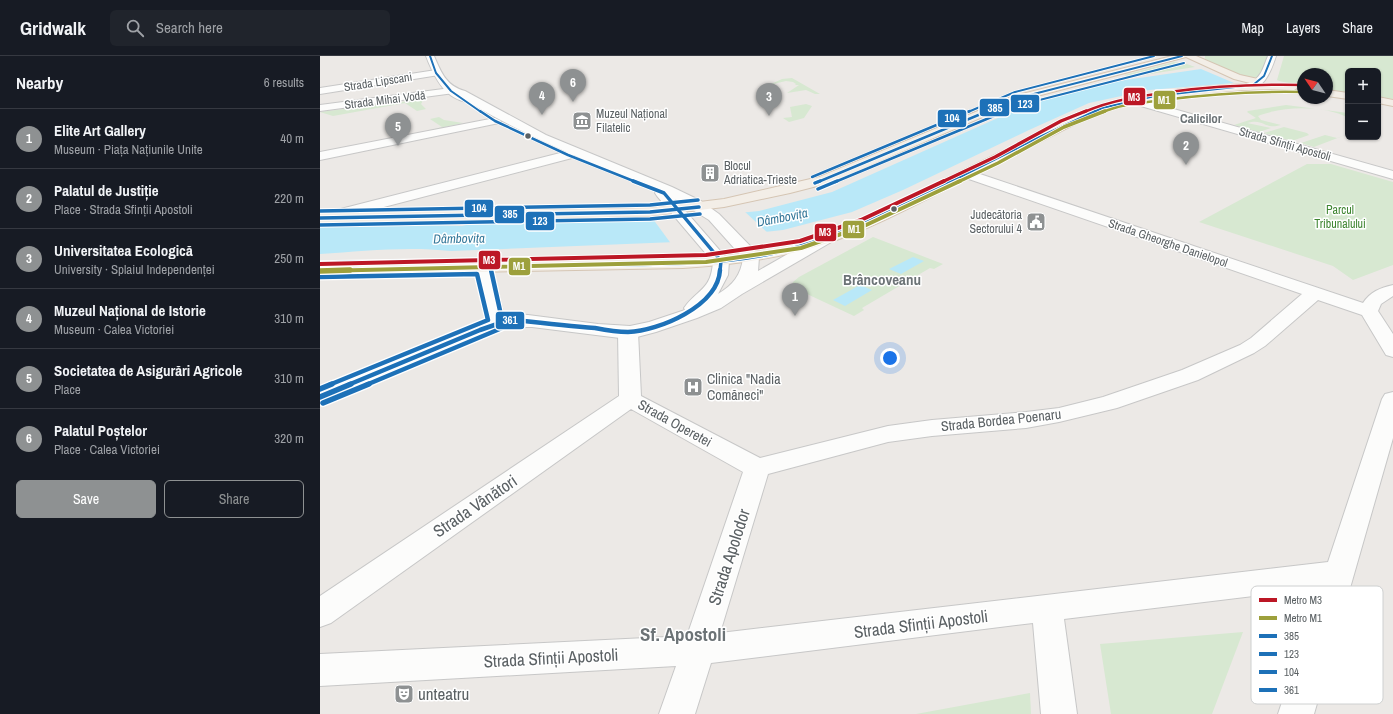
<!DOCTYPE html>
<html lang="en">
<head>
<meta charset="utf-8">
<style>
  body { margin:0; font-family:"Archivo Narrow",sans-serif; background:#20242c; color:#f1f3f6 }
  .controls { position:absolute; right:12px; top:12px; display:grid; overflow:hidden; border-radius:6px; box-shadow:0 1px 3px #0004 }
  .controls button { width:36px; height:36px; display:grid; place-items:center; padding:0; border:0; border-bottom:1px solid #363941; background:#171b24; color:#f1f3f6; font:20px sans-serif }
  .compass { position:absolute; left:977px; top:12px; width:36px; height:36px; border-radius:50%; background:#171b24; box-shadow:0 1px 3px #0004; rotate:305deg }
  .you { position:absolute; left:570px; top:302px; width:14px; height:14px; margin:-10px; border:3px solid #fff; border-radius:50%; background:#1a73e8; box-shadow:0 0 0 6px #1a73e833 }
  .badge { display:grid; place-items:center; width:26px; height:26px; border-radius:50%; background:#8e9192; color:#fff; font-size:13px; font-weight:700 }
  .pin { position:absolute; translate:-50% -33px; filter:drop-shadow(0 1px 2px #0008) }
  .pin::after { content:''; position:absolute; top:21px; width:14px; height:12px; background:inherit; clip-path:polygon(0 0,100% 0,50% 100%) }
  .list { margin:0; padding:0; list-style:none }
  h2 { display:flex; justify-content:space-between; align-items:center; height:52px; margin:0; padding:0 16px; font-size:17px }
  h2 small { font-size:13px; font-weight:400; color:#9ea1a6 }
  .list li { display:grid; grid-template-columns:26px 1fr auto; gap:12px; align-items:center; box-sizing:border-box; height:60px; padding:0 16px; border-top:1px solid #363941 }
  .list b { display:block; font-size:15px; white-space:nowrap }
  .list p { margin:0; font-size:13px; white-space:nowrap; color:#9ea1a6 }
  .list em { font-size:13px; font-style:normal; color:#9ea1a6 }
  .actions { display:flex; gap:8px; padding:12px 16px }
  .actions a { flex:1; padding:9px 0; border:1px solid #8e9192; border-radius:6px; text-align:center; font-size:14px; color:#8e9192 }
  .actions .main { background:#8e9192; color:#fff }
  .icon { flex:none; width:22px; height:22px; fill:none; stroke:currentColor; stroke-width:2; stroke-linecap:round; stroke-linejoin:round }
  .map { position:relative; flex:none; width:1073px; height:658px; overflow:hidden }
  header { display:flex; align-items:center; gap:24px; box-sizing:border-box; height:56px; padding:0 20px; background:#171b24; border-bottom:1px solid #363941 }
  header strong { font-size:19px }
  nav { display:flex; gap:22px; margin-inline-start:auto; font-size:14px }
  .search { width:280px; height:36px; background:#20242c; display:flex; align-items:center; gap:10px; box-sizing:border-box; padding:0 14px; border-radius:6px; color:#9ea1a6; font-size:15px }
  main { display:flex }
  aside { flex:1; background:#171b24 }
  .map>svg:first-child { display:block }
</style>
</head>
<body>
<header>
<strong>Gridwalk</strong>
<div class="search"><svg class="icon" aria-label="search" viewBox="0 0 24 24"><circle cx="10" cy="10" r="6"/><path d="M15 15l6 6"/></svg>Search here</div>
<nav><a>Map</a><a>Layers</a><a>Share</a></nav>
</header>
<main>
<aside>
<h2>Nearby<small>6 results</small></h2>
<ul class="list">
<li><span class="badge">1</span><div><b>Elite Art Gallery</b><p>Museum · Piața Națiunile Unite</p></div><em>40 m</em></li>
<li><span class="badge">2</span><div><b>Palatul de Justiție</b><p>Place · Strada Sfinții Apostoli</p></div><em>220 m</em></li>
<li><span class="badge">3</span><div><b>Universitatea Ecologică</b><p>University · Splaiul Independenței</p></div><em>250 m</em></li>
<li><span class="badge">4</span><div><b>Muzeul Național de Istorie</b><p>Museum · Calea Victoriei</p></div><em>310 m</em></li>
<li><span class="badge">5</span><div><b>Societatea de Asigurări Agricole</b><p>Place</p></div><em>310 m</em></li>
<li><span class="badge">6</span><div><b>Palatul Poștelor</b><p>Place · Calea Victoriei</p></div><em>320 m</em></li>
</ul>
<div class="actions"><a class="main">Save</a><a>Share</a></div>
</aside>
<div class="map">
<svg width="1073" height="658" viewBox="0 0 1073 658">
  <rect width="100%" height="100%" fill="#ece9e6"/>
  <!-- green -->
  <path fill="#d7e8d1" d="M885 0H948L939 21C921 23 901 10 885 3Z
    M964 0H1073V43L1058 41V15H1028V37L1007 33V18H983V30L959 25 957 24Z
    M854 6 867 8 875 11 811 21 804 19Z
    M472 22 500 38H495L486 34 467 37 479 29H475L476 28 473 26 466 25 449 29V31L443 34H438L462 23Z
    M104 43 101 48 106 53 97 55 85 47 13 60 0 56Z
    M486 48 492 50 484 62 469 66 463 62 472 61 470 51Z
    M966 49 1028 57V62C1005 49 962 50 938 60L941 64 961 69C943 74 945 62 927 67L951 72 939 76 914 69 936 62 927 56 928 55Z
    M119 61 124 64 143 67 116 73H115L122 71 110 63Z
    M964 71 987 77 989 79 972 85 944 77Z
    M1028 78 994 91 981 87 1005 79 1017 82Z
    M987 108H1011L1073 126V209L1033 224 1013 210 879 166Z
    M553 181 623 208 614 213 610 212 542 252 544 254 534 260 472 231 473 226 479 221Z
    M923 576 892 658H791L780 588Z
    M710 637 711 658H596Z"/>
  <!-- water -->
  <path fill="#b9e8f8" d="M881 13 914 27 829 34 769 47 709 74 583 134 532 156 463 174 356 186 131 195C88 190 43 195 0 198V168L39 167 142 170 155 167 337 165 439 155 512 136 698 53 732 40 785 27Z
    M593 201 604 205 581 218 569 213Z
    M540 229 552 234 525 250 513 244Z"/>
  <!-- pier -->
  <path fill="#ece9e6" d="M423 154 449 178 352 189 333 163Z"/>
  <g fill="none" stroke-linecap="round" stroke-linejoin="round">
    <!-- minor casing -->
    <g stroke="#c7c7c7" stroke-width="2">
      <path id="minor" d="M116 14 119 15 121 17 119 19 0 38V32Z
        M131 32 134 33 136 35 134 37 0 55V49Z
        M811 41 1073 115V123L807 46 806 44Z
        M175 62 181 65 179 67 0 104V96Z
        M248 95 252 96 254 99 252 102 6 166 0 163 1 158Z
        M648 114 1043 247C1050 236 1060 232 1073 229V240L1061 248 1058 255 1073 278V301L1066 299 1042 259 998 244 945 290 934 297 878 324 797 352 739 366 706 372 612 380 568 386 448 418 400 577 1008 506 1062 343 1065 338 1073 336V382L994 658H958L1000 532 744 563 757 658H721L713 567 391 607 375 658H339L356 610 0 630V598L367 580 423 416 311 353 11 567 0 571V540L299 340 298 276 301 272 308 270 315 272 318 276 321 340 440 402 568 370 612 364 706 356 739 352 783 341 862 314 920 289 931 282 982 238 643 121 641 118 643 115Z"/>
    </g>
    <!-- secondary casing -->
    <g stroke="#c7c7c7" stroke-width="2">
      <path id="secondary" d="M106 0H114C121 16 126 30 145 35L226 79 352 131 381 145 399 158 437 197 439 201 438 215 501 179 507 177 513 179 515 182 513 185 422 238 401 252 377 262 336 276 317 281 300 282 212 271H188L0 348V333L166 265 154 211 157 207 163 206 169 207 172 211 184 260 195 258 208 259 278 268 310 270 329 266 365 254 364 252C377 233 391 235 393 206L337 140 335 137 337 135C275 108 214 84 155 50 145 44 137 46 127 36 117 27 111 13 106 0ZM355 143 389 164 423 202C421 219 413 229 398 238L408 219 409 205Z
        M948 0H956C951 15 943 38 923 33L921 31C924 28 929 28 933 25 942 20 944 9 948 0Z"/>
    </g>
    <!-- primary casing -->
    <g stroke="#d5c5b3" stroke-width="2">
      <path id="primary" d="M852 0H876L920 19 938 23 940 25 936 28H974L979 31 974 34C946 32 919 34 892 37 848 41 808 46 767 62 718 87 670 111 621 136 585 154 549 173 511 186 463 202 414 209 363 212L0 219V209L363 202 401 200 442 194 501 179 562 154 759 58C815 36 875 30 934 28L914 23 866 1 702 44 509 127 470 137 404 151 330 160 0 167V157L330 152 404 143 499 121 694 40Z
        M1007 34 1028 37V43L1007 40Z
        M1058 41 1073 44V50L1058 47Z"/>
    </g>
    <!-- minor -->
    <use href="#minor" fill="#fcfcfb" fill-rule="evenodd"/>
    <!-- secondary -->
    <use href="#secondary" fill="#fcfcfb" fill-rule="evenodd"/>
    <!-- primary -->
    <use href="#primary" fill="#f3eee7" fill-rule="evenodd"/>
    <!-- bus-1-far2 casing -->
    <g stroke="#fff" stroke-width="3.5">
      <path id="bus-1-far2" d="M665 56 698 42 862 0
        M774 56 782 52 835 40 933 29 944 20 952 0"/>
    </g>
    <!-- bus-1-far1 casing -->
    <g stroke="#fff" stroke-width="4">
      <path id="bus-1-far1" d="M498 126 668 55
        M630 126 705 88 776 55"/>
    </g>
    <!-- bus-1 casing -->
    <g stroke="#fff" stroke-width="5.5">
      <path id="bus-1" d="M495 127 500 125
        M0 162 330 156 379 151
        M0 214C89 212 178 211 267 209 326 208 387 210 445 199 510 186 573 155 632 125"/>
    </g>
    <!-- bus-2-far4 casing -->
    <g stroke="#fff" stroke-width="3.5">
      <path id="bus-2-far4" d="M684 56 700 49 864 7"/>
    </g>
    <!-- bus-2-far3 casing -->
    <g stroke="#fff" stroke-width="4">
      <path id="bus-2-far3" d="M515 126 686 55"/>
    </g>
    <!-- bus-2-far2 casing -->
    <g stroke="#fff" stroke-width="5.5">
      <path id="bus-2-far2" d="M498 133 517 125
        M0 169 330 163 380 158"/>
    </g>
    <!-- bus-2-far1 casing -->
    <g stroke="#fff" stroke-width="7">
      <path id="bus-2-far1" d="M0 221 157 218 168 264 9 329"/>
    </g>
    <!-- bus-2 casing -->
    <g stroke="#fff" stroke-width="8">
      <path id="bus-2" d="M0 333 12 328"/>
    </g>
    <!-- bus-3-far4 casing -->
    <g stroke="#fff" stroke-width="3.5">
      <path id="bus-3-far4" d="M648 56 695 36 834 0"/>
    </g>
    <!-- bus-3-far3 casing -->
    <g stroke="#fff" stroke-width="4">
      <path id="bus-3-far3" d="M492 121 650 55"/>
    </g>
    <!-- bus-3-far2 casing -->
    <g stroke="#fff" stroke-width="5.5">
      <path id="bus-3-far2" d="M0 155 330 149 378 144
        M0 207 165 204 170 209 171 215"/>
    </g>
    <!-- bus-3-far1 casing -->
    <g stroke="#fff" stroke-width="7">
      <path id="bus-3-far1" d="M46 329 182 272 183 268 171 214"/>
    </g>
    <!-- bus-3 casing -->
    <g stroke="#fff" stroke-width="8">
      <path id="bus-3" d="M3 347 49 328"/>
    </g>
    <!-- bus-4-far4 casing -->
    <g stroke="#fff" stroke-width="3.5">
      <path id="bus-4-far4" d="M110 0 116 17 131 35 161 56"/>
    </g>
    <!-- bus-4-far3 casing -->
    <g stroke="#fff" stroke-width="4">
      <path id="bus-4-far3" d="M160 55 175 65 248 99 316 126"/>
    </g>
    <!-- bus-4-far2 casing -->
    <g stroke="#fff" stroke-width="5.5">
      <path id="bus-4-far2" d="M313 125 344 137 401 205 400 215"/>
    </g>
    <!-- bus-4-far1 casing -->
    <g stroke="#fff" stroke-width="7">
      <path id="bus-4-far1" d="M28 329 160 274 186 265 196 264C222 267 248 270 275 272 285 274 297 276 308 276 339 275 398 250 400 214"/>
    </g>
    <!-- bus-4 casing -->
    <g stroke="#fff" stroke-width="8">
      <path id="bus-4" d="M0 341 31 328"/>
    </g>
    <!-- bus-1-far2 -->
    <use href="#bus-1-far2" stroke="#1d71b8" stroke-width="2"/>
    <!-- bus-1-far1 -->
    <use href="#bus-1-far1" stroke="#1d71b8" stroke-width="2.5"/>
    <!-- bus-1 -->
    <use href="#bus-1" stroke="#1d71b8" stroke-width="3.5"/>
    <!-- bus-2-far4 -->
    <use href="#bus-2-far4" stroke="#1d71b8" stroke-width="2"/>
    <!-- bus-2-far3 -->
    <use href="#bus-2-far3" stroke="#1d71b8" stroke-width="2.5"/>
    <!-- bus-2-far2 -->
    <use href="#bus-2-far2" stroke="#1d71b8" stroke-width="3.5"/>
    <!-- bus-2-far1 -->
    <use href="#bus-2-far1" stroke="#1d71b8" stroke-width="4.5"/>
    <!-- bus-2 -->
    <use href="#bus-2" stroke="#1d71b8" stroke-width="5.5"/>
    <!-- bus-3-far4 -->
    <use href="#bus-3-far4" stroke="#1d71b8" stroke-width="2"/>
    <!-- bus-3-far3 -->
    <use href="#bus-3-far3" stroke="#1d71b8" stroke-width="2.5"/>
    <!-- bus-3-far2 -->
    <use href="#bus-3-far2" stroke="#1d71b8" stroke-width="3.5"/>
    <!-- bus-3-far1 -->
    <use href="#bus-3-far1" stroke="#1d71b8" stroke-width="4.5"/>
    <!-- bus-3 -->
    <use href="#bus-3" stroke="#1d71b8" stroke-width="5.5"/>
    <!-- bus-4-far4 -->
    <use href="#bus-4-far4" stroke="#1d71b8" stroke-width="2"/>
    <!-- bus-4-far3 -->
    <use href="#bus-4-far3" stroke="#1d71b8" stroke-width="2.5"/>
    <!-- bus-4-far2 -->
    <use href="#bus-4-far2" stroke="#1d71b8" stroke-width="3.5"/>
    <!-- bus-4-far1 -->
    <use href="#bus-4-far1" stroke="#1d71b8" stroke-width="4.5"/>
    <!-- bus-4 -->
    <use href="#bus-4" stroke="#1d71b8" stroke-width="5.5"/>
    <!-- metro-1-far2 casing -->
    <g stroke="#fff" stroke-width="4">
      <path id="metro-1-far2" d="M764 56C792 44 820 40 849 36 894 30 938 28 983 29"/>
    </g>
    <!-- metro-1-far1 casing -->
    <g stroke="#fff" stroke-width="5">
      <path id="metro-1-far1" d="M622 126 675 101 741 65 766 55"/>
    </g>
    <!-- metro-1 casing -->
    <g stroke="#fff" stroke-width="6">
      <path id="metro-1" d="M0 208 386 199 480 185 541 164 624 125"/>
    </g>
    <!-- metro-2-far3 casing -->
    <g stroke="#fff" stroke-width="4">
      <path id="metro-2-far3" d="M783 56C802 48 823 47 843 44 889 38 936 35 983 36"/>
    </g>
    <!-- metro-2-far2 casing -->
    <g stroke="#fff" stroke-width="5">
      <path id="metro-2-far2" d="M638 126 678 107 744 71 785 55"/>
    </g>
    <!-- metro-2-far1 casing -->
    <g stroke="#fff" stroke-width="6">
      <path id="metro-2-far1" d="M0 215 386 206 481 192 544 170 640 125"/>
    </g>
    <!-- metro-2 casing -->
    <g stroke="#fff" stroke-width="8">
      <path id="metro-2" d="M0 215 30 214"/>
    </g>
    <!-- metro-1-far2 -->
    <use href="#metro-1-far2" stroke="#bc1725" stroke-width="2.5"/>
    <!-- metro-1-far1 -->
    <use href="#metro-1-far1" stroke="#bc1725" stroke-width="3.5"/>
    <!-- metro-1 -->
    <use href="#metro-1" stroke="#bc1725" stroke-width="4"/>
    <!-- metro-2-far3 -->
    <use href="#metro-2-far3" stroke="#9da03c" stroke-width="2.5"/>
    <!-- metro-2-far2 -->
    <use href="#metro-2-far2" stroke="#9da03c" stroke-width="3.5"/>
    <!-- metro-2-far1 -->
    <use href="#metro-2-far1" stroke="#9da03c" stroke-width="4"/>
    <!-- metro-2 -->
    <use href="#metro-2" stroke="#9da03c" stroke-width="5.5"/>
  </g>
  <!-- icons -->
  <defs>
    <g id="museum-square" transform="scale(1)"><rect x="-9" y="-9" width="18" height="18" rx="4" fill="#8e9192" stroke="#fff"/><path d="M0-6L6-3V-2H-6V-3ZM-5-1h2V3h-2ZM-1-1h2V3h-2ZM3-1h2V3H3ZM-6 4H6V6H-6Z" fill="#fff"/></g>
    <g id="building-square" transform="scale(1)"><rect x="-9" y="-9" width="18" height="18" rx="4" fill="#8e9192" stroke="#fff"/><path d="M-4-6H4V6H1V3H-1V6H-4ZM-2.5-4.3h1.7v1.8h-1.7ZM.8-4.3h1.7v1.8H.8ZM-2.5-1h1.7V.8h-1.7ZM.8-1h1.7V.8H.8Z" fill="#fff"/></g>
    <g id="civic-square" transform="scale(1)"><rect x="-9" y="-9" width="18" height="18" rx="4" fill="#8e9192" stroke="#fff"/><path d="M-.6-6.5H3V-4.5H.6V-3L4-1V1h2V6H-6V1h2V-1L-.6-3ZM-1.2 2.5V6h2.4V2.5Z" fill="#fff"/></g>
    <g id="hospital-square" transform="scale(1)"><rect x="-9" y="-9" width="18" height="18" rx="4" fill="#8e9192" stroke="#fff"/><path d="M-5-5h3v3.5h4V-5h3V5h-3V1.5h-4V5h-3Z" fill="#fff"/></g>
    <g id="theatre-square" transform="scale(1)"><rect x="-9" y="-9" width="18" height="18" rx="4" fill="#8e9192" stroke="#fff"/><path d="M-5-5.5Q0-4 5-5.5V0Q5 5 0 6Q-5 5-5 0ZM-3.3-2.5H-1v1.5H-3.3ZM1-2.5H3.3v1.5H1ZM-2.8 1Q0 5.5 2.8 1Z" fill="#fff"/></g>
  </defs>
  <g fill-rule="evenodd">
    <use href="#museum-square" x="262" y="65"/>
    <use href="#building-square" x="390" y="117"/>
    <use href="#civic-square" x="716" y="166"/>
    <use href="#hospital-square" x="373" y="331"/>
    <use href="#theatre-square" x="84" y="638"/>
  </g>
  <!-- markers -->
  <g fill="#5b6164" stroke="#fff" stroke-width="1.5">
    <circle cx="208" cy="80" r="3.5"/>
    <circle cx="574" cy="153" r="3.5"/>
  </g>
  <g text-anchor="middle" stroke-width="3" stroke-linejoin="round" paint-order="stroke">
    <!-- far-street labels -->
    <g font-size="12" fill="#5b6164" stroke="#fff">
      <text transform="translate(58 26) rotate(-9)" y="4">Strada Lipscani</text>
      <text transform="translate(65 44) rotate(-7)" y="4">Strada Mihai Vodă</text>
      <text transform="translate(965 88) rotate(16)" y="4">Strada Sfinții Apostoli</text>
      <text transform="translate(848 187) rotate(19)" y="4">Strada Gheorghe Danielopol</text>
    </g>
    <!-- far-poi labels -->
    <g font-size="12" fill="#5b6164" stroke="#fff" text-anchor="start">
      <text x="276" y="62">Muzeul Național<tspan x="276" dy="14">Filatelic</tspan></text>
      <text x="404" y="114">Blocul<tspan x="404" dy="14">Adriatica-Trieste</tspan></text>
      <text x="702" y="163" text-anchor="end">Judecătoria<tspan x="702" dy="14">Sectorului 4</tspan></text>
    </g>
    <!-- far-park labels -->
    <g font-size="12" fill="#3e8531" stroke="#fff">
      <text x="1020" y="158">Parcul<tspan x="1020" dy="14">Tribunalului</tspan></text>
    </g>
    <!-- far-neighbourhood labels -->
    <g font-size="13" font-weight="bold" fill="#6c7376" stroke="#fff">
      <text x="881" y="67">Calicilor</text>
    </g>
    <!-- far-water labels -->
    <g font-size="13" font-style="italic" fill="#35789a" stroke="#fff">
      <text transform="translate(462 161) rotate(-11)" y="5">Dâmbovița</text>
      <text transform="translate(139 182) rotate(-1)" y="5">Dâmbovița</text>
    </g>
    <!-- poi labels -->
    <g font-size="14" fill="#5b6164" stroke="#fff" text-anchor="start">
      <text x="387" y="328">Clinica "Nadia<tspan x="387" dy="16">Comăneci"</tspan></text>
    </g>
    <!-- street labels -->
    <g font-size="14" fill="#5b6164" stroke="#fff">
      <text transform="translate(681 364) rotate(-6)" y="5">Strada Bordea Poenaru</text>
      <text transform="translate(355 367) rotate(29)" y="5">Strada Operetei</text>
    </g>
    <!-- neighbourhood labels -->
    <g font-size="15" font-weight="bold" fill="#6c7376" stroke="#fff">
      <text x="562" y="229">Brâncoveanu</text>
    </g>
    <!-- near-street labels -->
    <g font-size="17" fill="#5b6164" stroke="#fff">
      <text transform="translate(155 450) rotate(-34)" y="6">Strada Vânători</text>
      <text transform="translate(409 501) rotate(-72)" y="6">Strada Apolodor</text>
      <text transform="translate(601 568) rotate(-7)" y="6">Strada Sfinții Apostoli</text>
      <text transform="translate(231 602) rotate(-3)" y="6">Strada Sfinții Apostoli</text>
    </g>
    <!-- near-poi labels -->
    <g font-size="17" fill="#5b6164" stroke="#fff" text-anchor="start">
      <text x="98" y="644">unteatru</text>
    </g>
    <!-- near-quarter labels -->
    <g font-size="19" font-weight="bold" fill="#6c7376" stroke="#fff">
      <text x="363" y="585">Sf. Apostoli</text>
    </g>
  </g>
  <!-- legend -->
  <rect x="931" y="530" width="132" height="118" rx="6" fill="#fff" stroke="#ced0d0" stroke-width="1"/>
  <rect x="939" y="542" width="18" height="4" fill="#bc1725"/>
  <rect x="939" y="560" width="18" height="4" fill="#9da03c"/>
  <rect x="939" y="578" width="18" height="4" fill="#1d71b8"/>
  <rect x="939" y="596" width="18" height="4" fill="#1d71b8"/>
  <rect x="939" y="614" width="18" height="4" fill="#1d71b8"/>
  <rect x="939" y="632" width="18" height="4" fill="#1d71b8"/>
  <g font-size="11" fill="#5b6164">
    <text x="964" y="548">Metro M3</text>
    <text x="964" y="566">Metro M1</text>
    <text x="964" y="584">385</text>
    <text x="964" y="602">123</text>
    <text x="964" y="620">104</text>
    <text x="964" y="638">361</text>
  </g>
  <g stroke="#fff" stroke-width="1.5">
    <rect x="803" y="31" width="23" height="19" rx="4" fill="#bc1725"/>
    <rect x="833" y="34" width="23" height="20" rx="4" fill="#9da03c"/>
    <rect x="690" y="38" width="30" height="19" rx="4" fill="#1d71b8"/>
    <rect x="659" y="42" width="31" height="19" rx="4" fill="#1d71b8"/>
    <rect x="617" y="53" width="30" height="19" rx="4" fill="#1d71b8"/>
    <rect x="144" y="143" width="30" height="19" rx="4" fill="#1d71b8"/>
    <rect x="174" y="149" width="31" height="19" rx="4" fill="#1d71b8"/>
    <rect x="205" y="155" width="30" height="20" rx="4" fill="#1d71b8"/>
    <rect x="522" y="164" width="23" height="19" rx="4" fill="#9da03c"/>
    <rect x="494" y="167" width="23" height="19" rx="4" fill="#bc1725"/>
    <rect x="158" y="194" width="23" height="20" rx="4" fill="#bc1725"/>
    <rect x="188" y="201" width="23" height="19" rx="4" fill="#9da03c"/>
    <rect x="175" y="255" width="30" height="19" rx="4" fill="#1d71b8"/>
  </g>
  <g font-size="11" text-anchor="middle" font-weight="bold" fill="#fff">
    <text x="814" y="45">M3</text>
    <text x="844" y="48">M1</text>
    <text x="705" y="52">123</text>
    <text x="675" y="56">385</text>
    <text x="632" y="66">104</text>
    <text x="159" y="156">104</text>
    <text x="190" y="162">385</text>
    <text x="220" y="169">123</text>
    <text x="534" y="177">M1</text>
    <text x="505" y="180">M3</text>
    <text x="169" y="208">M3</text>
    <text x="199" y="214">M1</text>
    <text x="190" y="268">361</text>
  </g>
</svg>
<div class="controls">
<button>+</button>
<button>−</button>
</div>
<svg class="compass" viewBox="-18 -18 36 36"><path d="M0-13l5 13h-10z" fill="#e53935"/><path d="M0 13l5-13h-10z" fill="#9ea1a6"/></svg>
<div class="you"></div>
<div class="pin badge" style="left:475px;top:260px">1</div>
<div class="pin badge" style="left:866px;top:109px">2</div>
<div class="pin badge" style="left:449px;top:60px">3</div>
<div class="pin badge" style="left:222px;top:59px">4</div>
<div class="pin badge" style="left:78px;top:90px">5</div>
<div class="pin badge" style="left:253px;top:46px">6</div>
</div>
</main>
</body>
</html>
